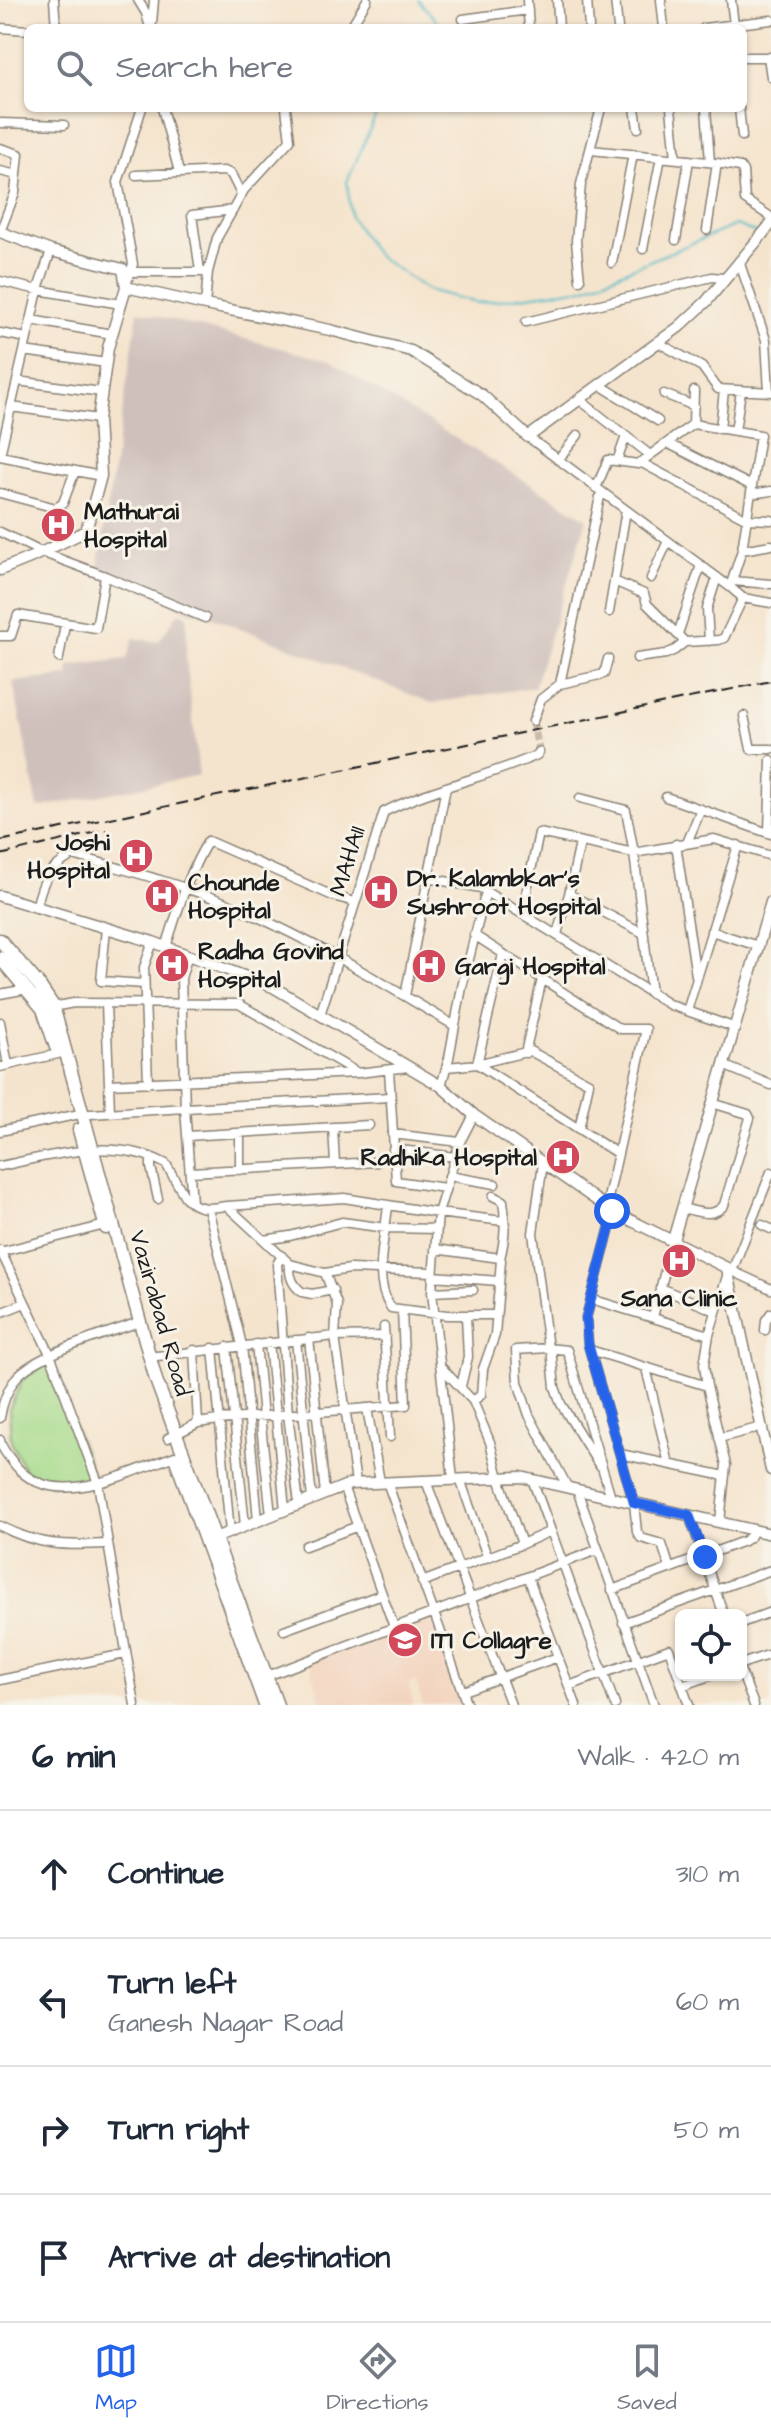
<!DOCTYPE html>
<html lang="en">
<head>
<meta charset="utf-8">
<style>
  body { margin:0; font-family:"Architects Daughter",sans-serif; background:#f6f6f7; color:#1f2937 }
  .controls { position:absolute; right:24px; bottom:24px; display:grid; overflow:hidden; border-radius:12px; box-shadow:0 2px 6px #0004 }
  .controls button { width:72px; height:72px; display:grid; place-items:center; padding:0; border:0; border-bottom:2px solid #e0e1e3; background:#fff; color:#1f2937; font:40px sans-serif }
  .stop { position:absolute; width:24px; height:24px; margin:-18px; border:6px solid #2563eb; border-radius:50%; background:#fff }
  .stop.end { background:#2563eb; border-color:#fff; box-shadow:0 2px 8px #0008 }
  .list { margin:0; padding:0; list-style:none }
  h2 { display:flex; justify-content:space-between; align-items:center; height:104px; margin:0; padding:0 32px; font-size:34px }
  h2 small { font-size:26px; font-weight:400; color:#747a83 }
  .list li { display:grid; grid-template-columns:52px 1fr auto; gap:24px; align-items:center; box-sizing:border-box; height:128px; padding:0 32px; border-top:2px solid #e0e1e3 }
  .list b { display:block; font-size:30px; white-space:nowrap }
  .list p { margin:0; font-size:26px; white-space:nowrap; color:#747a83 }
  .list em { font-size:26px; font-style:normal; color:#747a83 }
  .icon { flex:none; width:44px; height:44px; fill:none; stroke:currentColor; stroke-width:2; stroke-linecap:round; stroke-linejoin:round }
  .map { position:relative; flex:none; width:771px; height:1705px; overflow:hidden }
  .search { position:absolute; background:#fff; box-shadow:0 2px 6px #0004; left:24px; right:24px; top:24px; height:88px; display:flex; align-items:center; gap:20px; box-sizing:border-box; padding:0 28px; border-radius:12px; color:#747a83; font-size:30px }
  .sheet { height:616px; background:#fff }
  nav { display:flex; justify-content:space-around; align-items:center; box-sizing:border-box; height:112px; border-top:2px solid #e0e1e3; background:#fff; font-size:22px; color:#747a83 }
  nav a { display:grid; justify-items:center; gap:4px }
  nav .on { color:#2563eb }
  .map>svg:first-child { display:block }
</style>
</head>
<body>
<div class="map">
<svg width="771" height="1705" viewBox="0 0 771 1705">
  <rect width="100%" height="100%" fill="#f7f3e8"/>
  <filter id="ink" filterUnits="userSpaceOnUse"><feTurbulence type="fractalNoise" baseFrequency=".0125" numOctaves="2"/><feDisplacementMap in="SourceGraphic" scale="16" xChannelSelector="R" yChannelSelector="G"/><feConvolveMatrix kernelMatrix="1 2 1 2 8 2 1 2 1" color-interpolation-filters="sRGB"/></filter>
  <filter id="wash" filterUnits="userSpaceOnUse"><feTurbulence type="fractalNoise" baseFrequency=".006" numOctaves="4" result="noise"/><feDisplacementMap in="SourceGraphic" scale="32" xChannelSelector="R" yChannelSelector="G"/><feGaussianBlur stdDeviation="1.8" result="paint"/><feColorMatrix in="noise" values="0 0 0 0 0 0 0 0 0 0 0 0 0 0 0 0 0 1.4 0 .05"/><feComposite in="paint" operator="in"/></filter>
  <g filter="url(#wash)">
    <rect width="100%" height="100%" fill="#f5e4cd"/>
    <!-- built -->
    <path fill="#f3d4bf" d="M431 1617 464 1705H423L416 1681 408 1684 414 1705H322L310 1663Z"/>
    <!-- industrial -->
    <path fill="#cfc0bb" d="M138 311 330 361 587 519 534 687 432 703 207 615 186 610 98 568Z
      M179 612 187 616 186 658 199 775 38 808 13 682 69 676V666L127 659 133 638 158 642Z"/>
    <!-- green -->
    <path fill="#a6da8a" stroke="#617b53" stroke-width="2" d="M50 1362 94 1480 51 1485 24 1469 11 1442 9 1409 23 1379Z"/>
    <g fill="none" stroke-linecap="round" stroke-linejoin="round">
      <!-- stream -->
      <path stroke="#4bb8c6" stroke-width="2" d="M418 0 436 20 437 28
        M379 108 347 182 351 217 375 254 427 290 478 303 584 288 736 225 759 234"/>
    </g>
  </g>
  <g filter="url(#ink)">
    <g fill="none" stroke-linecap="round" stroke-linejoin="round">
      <!-- minor-tunnel -->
      <path stroke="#cabcaa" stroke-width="8" stroke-dasharray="8 4" stroke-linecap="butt" d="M533 721 539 752"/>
      <!-- minor casing -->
      <g stroke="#888074" stroke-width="11">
        <path id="minor" d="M54 0 56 28
          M138 0 146 13 150 28
          M527 0 529 28
          M557 0 559 28
          M587 0 589 28
          M615 0 618 28
          M661 0 664 28
          M731 0 734 25
          M463 19 528 10
          M152 23 154 0
          M0 28 28 30
          M350 28 367 0
          M704 28 771 20
          M743 57H771
          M768 57 771 77
          M162 108 179 172
          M635 108 638 128
          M671 108 676 158
          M706 108 710 162
          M739 108 742 136
          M0 123 64 125
          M0 148 19 154 15 193 0 232
          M591 150 717 163 740 167 743 171 745 200 771 217
          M0 171 17 175
          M136 175 224 171 231 174 241 194
          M707 230 717 163
          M676 240 689 160
          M643 249 661 157
          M739 261 766 340 769 392
          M612 263 633 154
          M200 271 192 215 233 210
          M131 272H208L205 305
          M208 272 217 238 244 190 290 140 286 108
          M580 280 576 241 581 184 601 108
          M0 281 38 290 121 304
          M126 285 133 264 118 182 142 108
          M31 320 112 334
          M526 322 712 277 724 278
          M0 333 27 338
          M659 343 702 367 718 389 771 392
          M24 351 106 363
          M17 381 102 392
          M600 385 658 421
          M664 394 694 406
          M580 400 650 455
          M11 407 98 419
          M693 424 694 391
          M720 429 724 390
          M735 431 741 391
          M528 437 730 587 743 598 724 638 719 640 685 642 675 650 666 654 637 658
          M667 443 752 486
          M0 455 39 286 51 251
          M0 456 101 476
          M558 460 578 435
          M617 461 626 436
          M640 462 747 519 771 520
          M596 488 608 460 638 464 693 424 760 435 742 550 730 587
          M0 493 56 508 63 503 75 471
          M751 494 771 491
          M0 532 41 552 105 576 205 618
          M742 550 771 545
          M651 578 668 541
          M614 581 644 594 647 604 685 642
          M732 581 771 584
          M743 598 771 603
          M609 612 626 510
          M678 634 701 565
          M0 636H11L18 615 96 628 105 576
          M709 641 707 609 717 577
          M59 658 65 624
          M560 684 604 674 608 659
          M744 716 751 749H771
          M533 721 541 699 560 684 601 492
          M666 797 771 834
          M580 798 626 810 634 853 714 839 771 856
          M769 833 771 760
          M687 843 701 809
          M676 844 696 976
          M428 878 481 888 488 893
          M569 894 580 843
          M36 908C43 879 47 870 73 855 122 869 176 883 224 902 305 936 380 981 455 1026
          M522 913 539 833 634 853 651 994
          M106 928 101 981 144 984
          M711 931 758 946
          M557 934 569 894 643 933
          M474 935 620 1029H646L606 1207
          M166 947C178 911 188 873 208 841L333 896 355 902
          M503 954 477 1064 530 1051 589 1083 579 1129
          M188 955 181 978 185 1108 390 1097
          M0 994 27 989
          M405 996 446 787
          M106 1003 109 1084
          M52 1007 74 1003 239 1004 358 1073 409 1067
          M687 1011 738 845
          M320 1015 384 812C433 787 488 777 537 755L539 752
          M0 1022 8 1065
          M525 1053 542 979
          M723 1065 771 1085
          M0 1067 58 1054
          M447 1067 477 1064 618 1154
          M389 1070 396 1181 445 1188
          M148 1083 144 967 153 942
          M441 1086 449 1058 462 987 485 895 488 893 670 1005 733 1027
          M110 1112 109 1084 358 1073
          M333 1127 335 1164
          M0 1131 75 1115 185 1108 192 1203C203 1211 215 1207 227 1206L290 1264 325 1273 337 1304 335 1337 356 1483
          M392 1134 460 1142
          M187 1136 369 1125
          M393 1149 455 1157
          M151 1157V1167L158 1199
          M543 1163 533 1233 548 1348
          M0 1166C54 1155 115 1136 166 1164L185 1197 192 1203
          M240 1170V1133
          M190 1172 377 1162
          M449 1176 495 1184
          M493 1196 503 1201C506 1219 505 1241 500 1258
          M227 1206 344 1198 438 1213 460 1142 474 1115
          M388 1206C385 1237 372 1281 391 1308L447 1315H496
          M208 1208 242 1345 258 1520
          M682 1208C697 1211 713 1219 724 1205L750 1118 748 1114 712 1103
          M612 1211 613 1216 586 1318 588 1344 634 1503 637 1532 641 1538 662 1544 670 1569
          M762 1225 771 1229
          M264 1240 290 1236 342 1222 386 1228 437 1229
          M435 1249 500 1258 501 1260 495 1335 483 1369 481 1395 473 1401
          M0 1250 50 1354 98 1483 135 1705
          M0 1252 105 1225
          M282 1256 277 1264 288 1414 299 1504
          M290 1264C289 1275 292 1285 302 1292L312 1294 333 1290
          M728 1269 771 1289
          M732 1271 771 1172
          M325 1273 350 1269 433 1272
          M433 1276 499 1281
          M660 1288 716 1311
          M432 1292 473 1290
          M591 1299 709 1335
          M0 1313 25 1303
          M653 1317 673 1240
          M384 1327 390 1437
          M765 1330 766 1320 771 1313
          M335 1337 385 1336
          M309 1338 325 1494
          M296 1340 312 1499
          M269 1342 285 1510
          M256 1344 263 1416
          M227 1347 245 1526
          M213 1348 230 1532
          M551 1349 555 1387 561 1404 599 1465
          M194 1350 198 1423
          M590 1350 707 1386
          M148 1357 335 1336
          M442 1368 473 1401 490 1442 499 1478 522 1544 551 1531 532 1479
          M646 1368 669 1464
          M461 1386 468 1357 466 1316
          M367 1408 380 1482
          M260 1416 271 1515
          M0 1418C2 1404 7 1390 16 1378 35 1354 109 1333 139 1322
          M168 1438 198 1423 218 1420 406 1405 402 1310
          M719 1438 762 1427
          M0 1440C1 1449 10 1458 16 1466 54 1512 129 1472 175 1456
          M620 1454 725 1476
          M453 1479 432 1292 438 1213 503 1221
          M460 1479 487 1556
          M426 1481 511 1705
          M387 1482 467 1705
          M343 1486 394 1627
          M568 1488 529 1415 518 1382 516 1350 548 1348 567 1350 611 1497
          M577 1490 654 1705
          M689 1515 724 1615
          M720 1522 726 1465 707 1386 704 1365 709 1335 728 1273
          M0 1526C39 1546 64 1546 107 1544
          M551 1531 615 1705
          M305 1546 358 1526
          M528 1577 576 1705
          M422 1582 522 1544
          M612 1590 744 1541 751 1536 753 1530
          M623 1623 771 1570
          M741 1623 771 1612
          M284 1630 382 1594
          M741 1664 771 1654
          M741 1672 754 1705
          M267 1676 597 1550
          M0 1680 125 1654
          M569 1686 669 1649 689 1705
          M682 1686 712 1675
          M463 1691 558 1657"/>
      </g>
      <!-- tertiary casing -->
      <g stroke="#888074" stroke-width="13">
        <path id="tertiary" d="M0 232 51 251 123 269 126 287 108 348 98 419 101 476 86 531 32 557 0 570
          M126 287 205 305 330 330 411 351 482 395 528 437 679 327 706 302 771 224
          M0 896 153 942 273 987 441 1086 474 1115 612 1211 727 1268 771 1470
          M673 1240 771 902
          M210 1540 350 1484 521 1477 771 1534"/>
      </g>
      <!-- primary casing -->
      <g stroke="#888074" stroke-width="15">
        <path id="primary" d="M0 940 39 985 53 1006 156 1380 277 1705
          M0 958 43 1009 56 1047
          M79 1130 106 1228
          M176 1460 265 1705"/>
      </g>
      <!-- minor -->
      <use href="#minor" stroke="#fff" stroke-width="8"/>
      <!-- tertiary -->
      <use href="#tertiary" stroke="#fff" stroke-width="10"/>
      <!-- primary -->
      <use href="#primary" stroke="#fff" stroke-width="12"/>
      <!-- rail -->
      <path stroke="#1c1c1c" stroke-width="2" stroke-dasharray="12 6" stroke-linecap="butt" d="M0 841 771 681
        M0 855 106 830"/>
    </g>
  </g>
  <g fill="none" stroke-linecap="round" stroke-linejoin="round" filter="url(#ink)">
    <!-- route -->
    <path stroke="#2563eb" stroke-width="10" d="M612 1211 613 1216 586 1318 588 1344 634 1503 689 1515 705 1557"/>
  </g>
  <!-- icons -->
  <defs>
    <g id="hospital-disc" transform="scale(1.8)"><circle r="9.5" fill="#d1495b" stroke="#f7f3e8"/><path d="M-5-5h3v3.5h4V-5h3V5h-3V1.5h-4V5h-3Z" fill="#fff"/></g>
    <g id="university-disc" transform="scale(1.8)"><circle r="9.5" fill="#d1495b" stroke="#f7f3e8"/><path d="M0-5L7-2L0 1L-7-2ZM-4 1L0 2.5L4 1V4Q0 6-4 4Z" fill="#fff"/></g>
  </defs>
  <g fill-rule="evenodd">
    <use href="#hospital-disc" x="58" y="525"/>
    <use href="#hospital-disc" x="136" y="856"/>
    <use href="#hospital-disc" x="381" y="892"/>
    <use href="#hospital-disc" x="162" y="896"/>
    <use href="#hospital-disc" x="172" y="965"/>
    <use href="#hospital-disc" x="429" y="966"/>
    <use href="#hospital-disc" x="563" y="1157"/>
    <use href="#hospital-disc" x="679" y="1261"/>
    <use href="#university-disc" x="405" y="1640"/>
  </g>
  <g text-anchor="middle" stroke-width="6" stroke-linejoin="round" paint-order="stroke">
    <!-- poi labels -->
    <g font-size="24" font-weight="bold" fill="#1c1c1c" stroke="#f7f3e8" text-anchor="start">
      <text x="84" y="519">Mathurai<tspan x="84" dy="28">Hospital</tspan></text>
      <text x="110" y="850" text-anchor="end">Joshi<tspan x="110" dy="28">Hospital</tspan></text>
      <text x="407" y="886">Dr. Kalambkar's<tspan x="407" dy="28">Sushroot Hospital</tspan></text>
      <text x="188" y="890">Chounde<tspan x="188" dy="28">Hospital</tspan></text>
      <text x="198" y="959">Radha Govind<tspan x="198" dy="28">Hospital</tspan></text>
      <text x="455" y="974">Gargi Hospital</text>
      <text x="537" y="1165" text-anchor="end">Radhika Hospital</text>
      <text x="679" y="1306" text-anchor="middle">Sana Clinic</text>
      <text x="431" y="1648">ITI Collagre</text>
    </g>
    <!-- street labels -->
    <g font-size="24" fill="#1c1c1c" stroke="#f7f3e8">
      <text transform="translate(347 861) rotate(-73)" y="8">MAHA11</text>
      <text transform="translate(161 1313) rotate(74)" y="8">Vazirabad Road</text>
    </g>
  </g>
</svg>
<div class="controls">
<button><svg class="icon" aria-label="locate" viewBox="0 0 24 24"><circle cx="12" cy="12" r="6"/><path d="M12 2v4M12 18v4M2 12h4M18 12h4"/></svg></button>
</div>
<div class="stop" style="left:612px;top:1211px"></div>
<div class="stop end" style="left:705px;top:1557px"></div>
<div class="search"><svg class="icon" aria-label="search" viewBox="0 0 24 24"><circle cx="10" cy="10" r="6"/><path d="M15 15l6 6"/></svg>Search here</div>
</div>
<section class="sheet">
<h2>6 min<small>Walk · 420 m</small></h2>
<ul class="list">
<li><svg class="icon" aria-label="ahead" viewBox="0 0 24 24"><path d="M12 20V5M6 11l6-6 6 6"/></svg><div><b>Continue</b></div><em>310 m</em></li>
<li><svg class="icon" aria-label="left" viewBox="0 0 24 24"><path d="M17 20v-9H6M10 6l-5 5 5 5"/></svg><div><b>Turn left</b><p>Ganesh Nagar Road</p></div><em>60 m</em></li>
<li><svg class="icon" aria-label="right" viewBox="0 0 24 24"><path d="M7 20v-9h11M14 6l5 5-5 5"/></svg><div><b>Turn right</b></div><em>50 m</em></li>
<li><svg class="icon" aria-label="arrive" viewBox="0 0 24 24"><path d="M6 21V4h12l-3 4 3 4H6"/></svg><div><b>Arrive at destination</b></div></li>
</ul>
</section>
<nav>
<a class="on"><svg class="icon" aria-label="map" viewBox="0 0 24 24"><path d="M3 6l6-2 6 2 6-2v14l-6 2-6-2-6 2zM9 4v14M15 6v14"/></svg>Map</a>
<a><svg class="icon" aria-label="directions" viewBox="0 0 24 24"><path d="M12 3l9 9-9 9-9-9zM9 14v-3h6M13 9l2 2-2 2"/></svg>Directions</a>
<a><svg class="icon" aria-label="saved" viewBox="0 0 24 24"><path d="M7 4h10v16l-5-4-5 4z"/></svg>Saved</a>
</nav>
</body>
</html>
